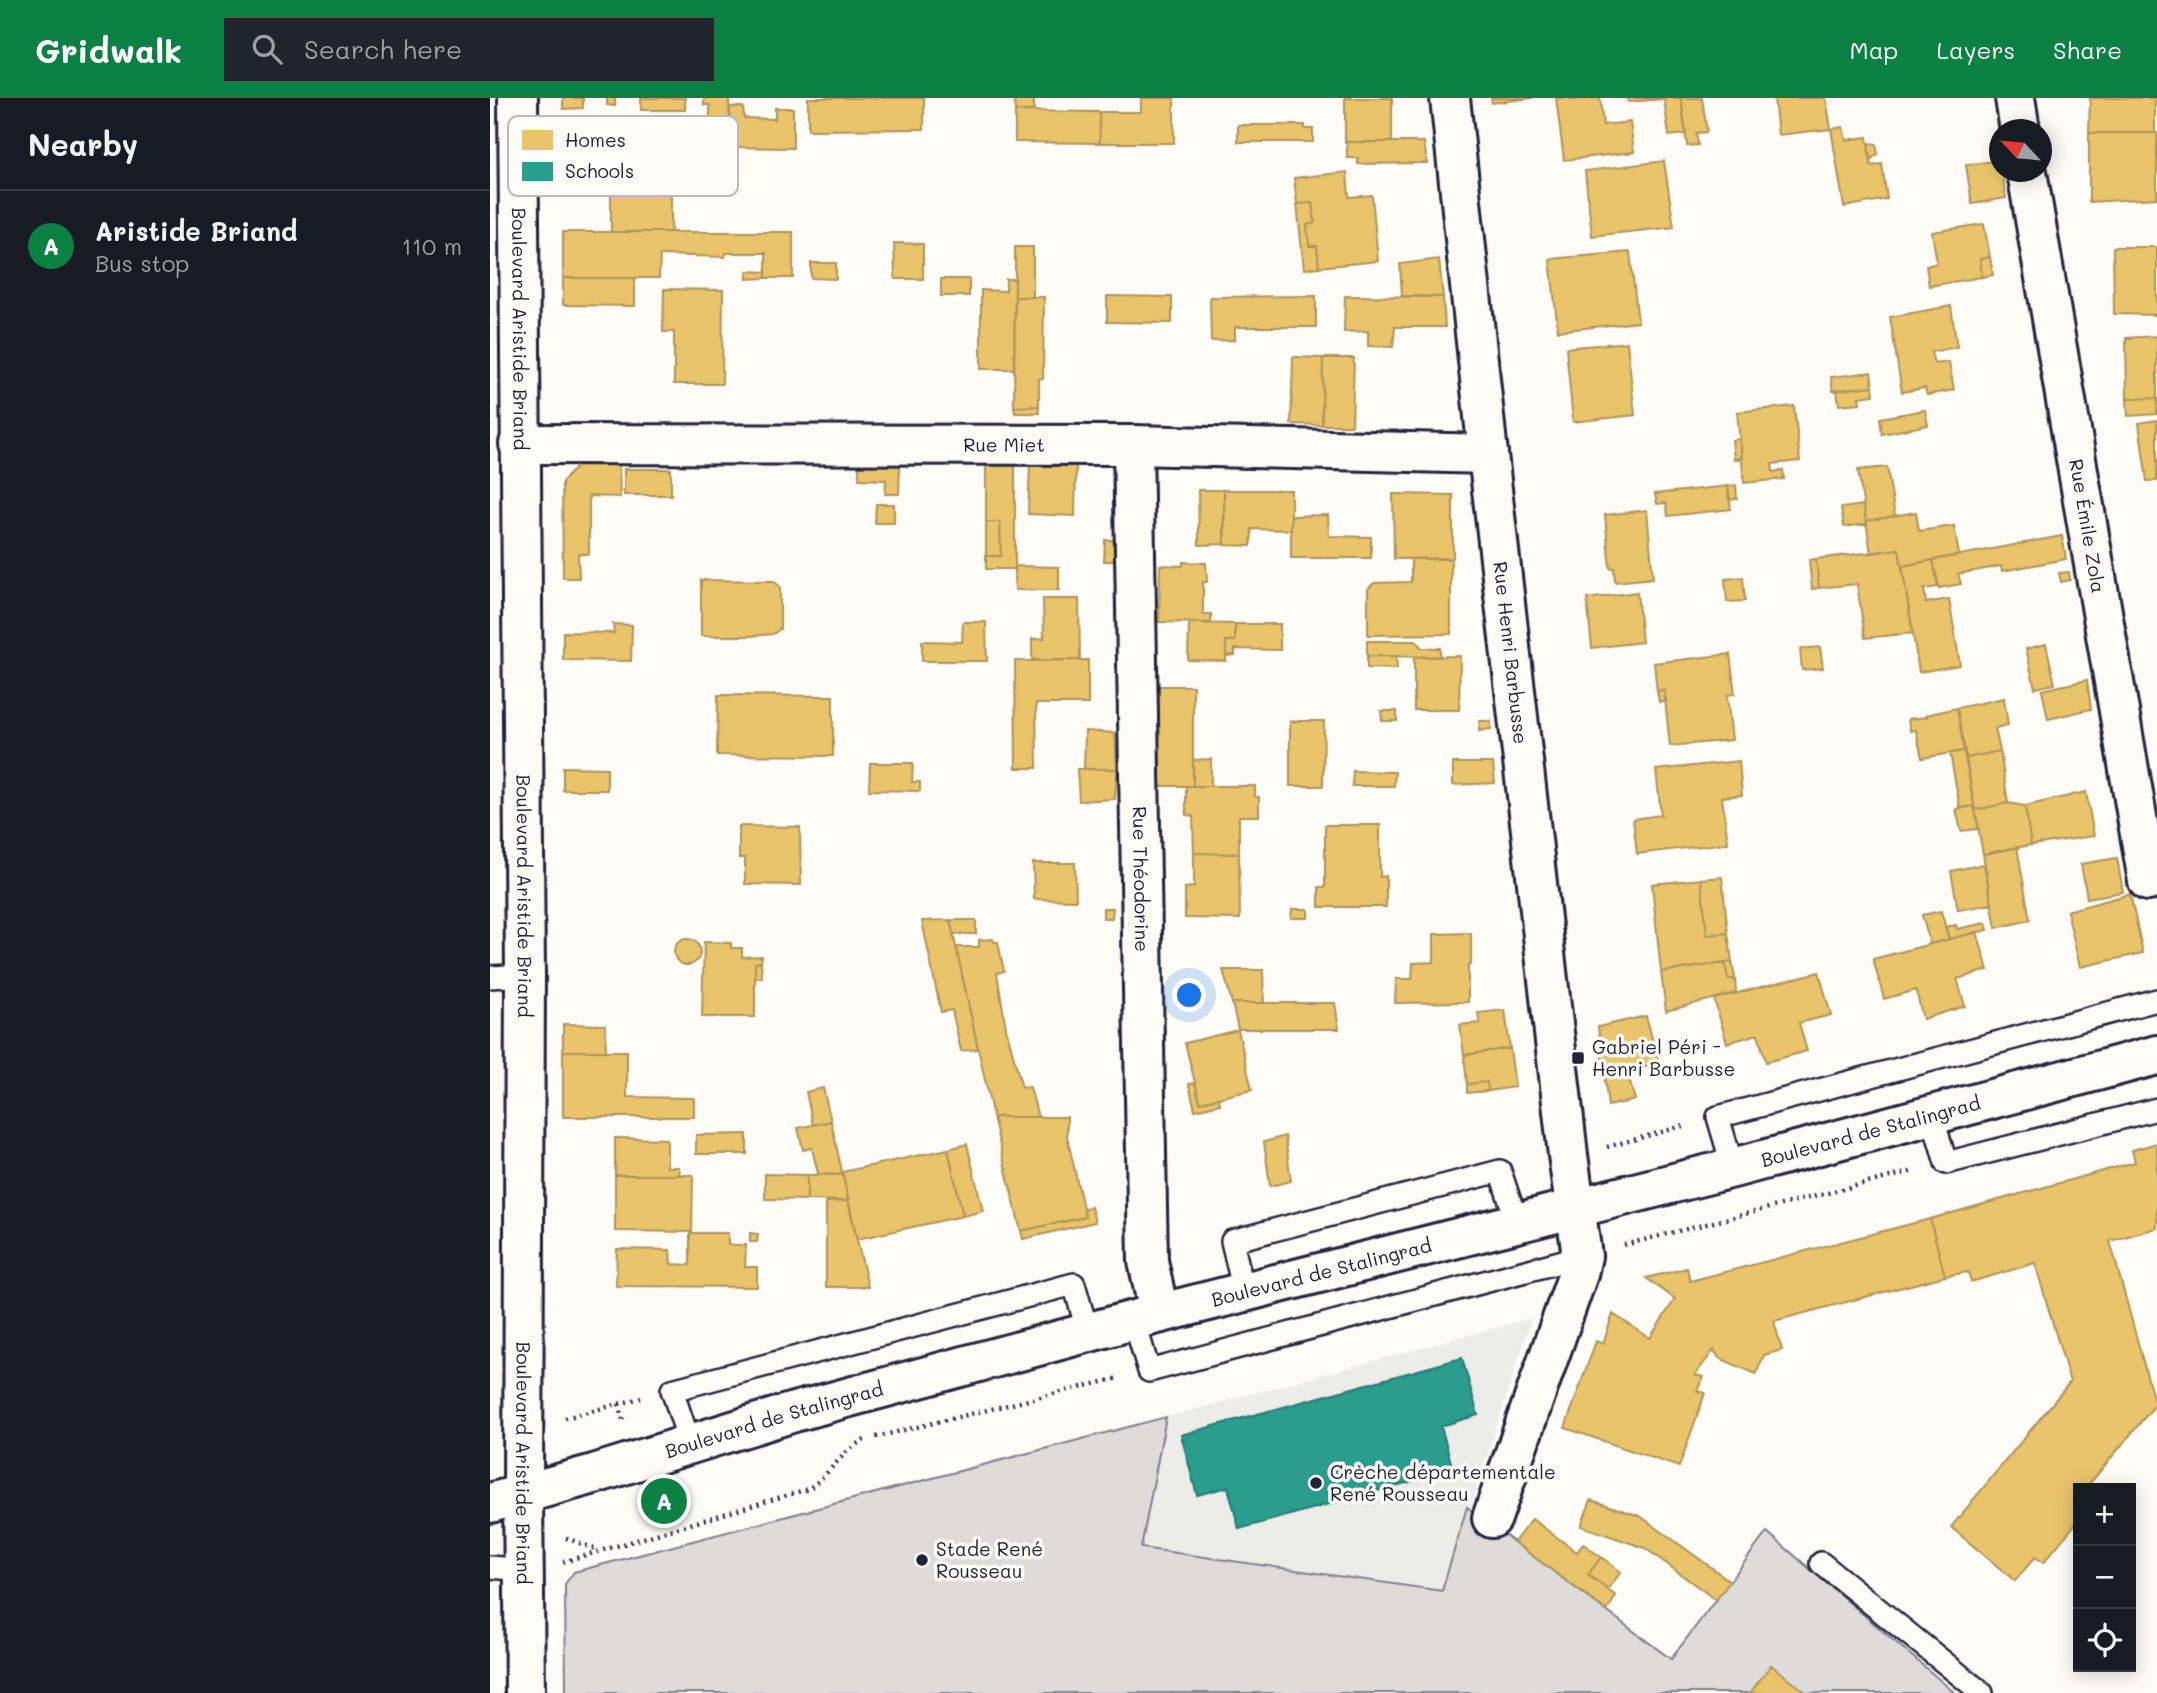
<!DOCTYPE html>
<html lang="en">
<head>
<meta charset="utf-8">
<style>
  body { margin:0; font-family:Mali,sans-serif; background:#20242c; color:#f1f3f6 }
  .controls { position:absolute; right:21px; bottom:21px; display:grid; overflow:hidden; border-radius:0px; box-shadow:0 4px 18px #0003 }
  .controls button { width:63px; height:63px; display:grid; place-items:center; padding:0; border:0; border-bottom:2px solid #363941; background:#171b24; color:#f1f3f6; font:35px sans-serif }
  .compass { position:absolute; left:1499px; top:21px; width:63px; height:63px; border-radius:50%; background:#171b24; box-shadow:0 4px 18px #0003; rotate:296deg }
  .you { position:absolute; left:700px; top:898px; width:24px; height:24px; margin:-18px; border:5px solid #fff; border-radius:50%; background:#1a73e8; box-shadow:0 0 0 10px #1a73e833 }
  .badge { display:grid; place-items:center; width:46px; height:46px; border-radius:50%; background:#0b8043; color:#fff; font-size:23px; font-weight:700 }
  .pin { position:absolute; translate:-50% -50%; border:4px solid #fff; box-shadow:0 2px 7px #0006 }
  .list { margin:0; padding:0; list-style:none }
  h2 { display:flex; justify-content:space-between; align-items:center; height:91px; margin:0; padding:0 28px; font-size:30px }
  h2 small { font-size:23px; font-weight:400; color:#9ea1a6 }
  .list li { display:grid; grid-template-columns:46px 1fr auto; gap:21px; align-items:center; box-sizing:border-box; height:112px; padding:0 28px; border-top:2px solid #363941 }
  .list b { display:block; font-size:26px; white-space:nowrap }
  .list p { margin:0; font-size:23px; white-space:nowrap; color:#9ea1a6 }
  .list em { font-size:23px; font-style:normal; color:#9ea1a6 }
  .icon { flex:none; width:38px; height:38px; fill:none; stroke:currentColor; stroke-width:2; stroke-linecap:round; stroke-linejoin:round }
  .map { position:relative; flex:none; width:1667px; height:1595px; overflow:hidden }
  header { display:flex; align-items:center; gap:42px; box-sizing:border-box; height:98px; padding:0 35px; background:#0b8043; color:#fff }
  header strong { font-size:33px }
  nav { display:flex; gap:38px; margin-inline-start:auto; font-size:24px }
  .search { width:490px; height:63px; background:#20242c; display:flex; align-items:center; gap:18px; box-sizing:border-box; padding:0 24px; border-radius:0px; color:#9ea1a6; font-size:26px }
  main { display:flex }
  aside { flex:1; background:#171b24 }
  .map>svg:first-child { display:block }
</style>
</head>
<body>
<header>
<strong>Gridwalk</strong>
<div class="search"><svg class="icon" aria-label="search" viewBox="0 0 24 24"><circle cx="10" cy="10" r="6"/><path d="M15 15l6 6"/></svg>Search here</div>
<nav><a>Map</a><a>Layers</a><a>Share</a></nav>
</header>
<main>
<aside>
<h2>Nearby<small></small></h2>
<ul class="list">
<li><span class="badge">A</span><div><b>Aristide Briand</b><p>Bus stop</p></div><em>110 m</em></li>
</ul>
</aside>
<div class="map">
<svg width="1667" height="1595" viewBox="0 0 1667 1595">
  <rect width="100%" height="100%" fill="#fdfcf7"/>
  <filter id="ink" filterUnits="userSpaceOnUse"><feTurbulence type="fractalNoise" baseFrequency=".0143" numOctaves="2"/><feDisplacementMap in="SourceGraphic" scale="14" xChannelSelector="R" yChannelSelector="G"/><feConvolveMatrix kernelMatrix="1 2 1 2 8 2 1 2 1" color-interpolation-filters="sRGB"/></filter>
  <g filter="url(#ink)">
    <!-- built -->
    <path fill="#ecece9" d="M1042 1220 953 1493 650 1450 676 1319Z"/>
    <!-- green -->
    <path fill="#dddcdb" stroke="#807f8b" stroke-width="2" d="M676 1319 651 1450 952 1493 977 1409 1181 1561 1277 1434 1465 1595H76L75 1486 84 1474Z"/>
    <!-- homes -->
    <path fill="#e9c46a" stroke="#ad935c" stroke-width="2" d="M73 0H93V10L73 11Z
      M117 0H125V8L117 7Z
      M151 0H195V12H151Z
      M214 0H239L240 30H220V7H214Z
      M318 0H434V31L318 32Z
      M544 0V13H525L524 1Z
      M651 0H684V45H610L609 14H651Z
      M855 0H902V44H855Z
      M1001 0H1043L1002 5Z
      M1066 0H1080L1081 2 1110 0 1113 27 1140 24 1144 54 1074 62Z
      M1137 0H1191L1196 36 1179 38 1174 1 1138 4Z
      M1191 0H1212L1217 34 1206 35 1208 47 1197 48Z
      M1284 0H1336L1341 31 1288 37Z
      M1600 0H1665V35H1599Z
      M240 9H253L254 20 285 21V10H303V50L240 49Z
      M525 13 609 14 610 45 525 44Z
      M748 27H815V31H823V44H748Z
      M1353 29 1356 42 1377 39 1381 68 1392 66 1397 101 1354 109 1341 31Z
      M1599 35H1667V100L1599 104Z
      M857 44H934L937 65 868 66V60H857Z
      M1378 45 1386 46 1388 56 1380 62Z
      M1510 62V74H1512L1516 100 1482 106 1476 67Z
      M1174 63 1184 129 1102 138 1095 73Z
      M121 67 181 68V134H121Z
      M857 74 859 99 882 97 888 163 829 169 827 148H819L817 127 825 125 822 105 807 106 804 80Z
      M822 105 825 125 817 127 819 148H827L829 169 814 171 807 106Z
      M1494 126 1500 159 1490 161 1492 179 1439 188 1436 168 1447 165 1442 134Z
      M73 134H303V180H276V155H236L235 159 170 157 169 180H73Z
      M404 145 433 146V181H405Z
      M525 149H543V199H525Z
      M1623 149H1667V217L1624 216Z
      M1140 154 1148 224 1068 233 1060 161Z
      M1500 159 1503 177 1492 179 1490 161Z
      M949 161 953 199 912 198 910 166Z
      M321 165H346V181L321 180Z
      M257 173 276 174V180L257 181Z
      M73 180H145V208L73 207Z
      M451 181H479V198H451Z
      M516 181H525L524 271H491V192L516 193Z
      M174 191 233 192 232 286H184V234H173Z
      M617 198 682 199V225L617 224Z
      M826 198V229H745V242L721 243 720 199Z
      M855 198 953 199 955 229H905L903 249 878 248V233L854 234Z
      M525 199H554L553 281H549V308L524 309Z
      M1461 208 1467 249 1441 254 1444 266 1459 264 1464 292 1437 297 1435 290 1412 294 1400 219Z
      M1667 238V300L1637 301 1636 240Z
      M1137 244 1145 317 1083 324 1076 250Z
      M803 259 833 260 832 327 801 326Z
      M833 260H864L862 327H832Z
      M1381 274 1383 288 1343 293 1341 279Z
      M1383 288 1384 297 1369 299 1370 305 1349 307 1347 292Z
      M1667 300V316L1638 318 1637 301Z
      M549 308V315H525L524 309Z
      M1304 308 1310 363 1282 366 1283 374 1293 372 1294 381 1254 385 1247 314Z
      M1435 312 1438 327 1392 336 1390 320Z
      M1667 322V383H1657L1649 325Z
      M1250 341 1252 360 1244 361 1242 342Z
      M90 365H129L130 399 99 398V456H88L89 480H73L72 384Z
      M369 365H410L409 396H395L396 382 369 381Z
      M496 365 525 366V471H496V458H511L510 424H496Z
      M540 366H586L585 418 538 416Z
      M1397 369 1405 418 1376 423 1368 372Z
      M134 371H181V397H134Z
      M1246 387 1247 401 1239 402 1238 388Z
      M1238 388 1241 411 1178 418 1176 405 1167 406 1165 396Z
      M708 392H734L735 446 709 447Z
      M734 392H801V432L762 431 761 448 734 447Z
      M903 396 963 397V460L904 461Z
      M386 406H404V425H385Z
      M1373 407 1377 426 1354 429 1351 410Z
      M1157 412 1163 480 1125 484 1124 470H1120L1115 417Z
      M1426 414 1429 433 1464 428 1469 457 1412 468 1409 451 1381 455 1376 423Z
      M838 417 839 438 881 439V460H801V418Z
      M496 424H510L511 458H496Z
      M1572 438 1576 461 1512 473 1511 468 1468 476 1471 486 1449 490 1443 462Z
      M615 442H626V463H614Z
      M1409 451 1423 535 1375 540 1367 486 1329 490 1326 461Z
      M921 461H961V536L878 537V491L884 485 921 484Z
      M1326 461 1329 490 1322 491 1319 462Z
      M1443 462 1448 489 1434 491 1436 505 1459 501 1470 567 1429 574 1412 468Z
      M693 464 716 465 717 484H713V516H721V525L669 524 670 467 693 468Z
      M525 468 569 469V492H525Z
      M1579 474 1580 482 1571 484 1569 475Z
      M1253 479 1255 503 1237 504 1235 481Z
      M211 482 284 483 290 489V531L283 536 261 538H211Z
      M1147 494 1152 544 1102 550 1097 501Z
      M553 501H589L590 562H542V541L554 540Z
      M473 524H496L497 563H432V543L472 544Z
      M699 525 745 526V543H736V563L698 562Z
      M123 526 142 527 141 563 73 562V534L124 535Z
      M745 526H790V552L745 551V557L736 558V543H745Z
      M877 543H926L932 550H950V559L877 558Z
      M1556 546 1565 586 1545 590 1536 551Z
      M1330 549 1333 570 1312 572 1310 551Z
      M1240 556 1245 596 1237 597 1242 642 1180 648 1174 592 1167 593 1164 565Z
      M877 558H906L907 571 877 570Z
      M970 558 969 612H924V559Z
      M598 562V606H546L547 670H526L525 563Z
      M1597 582 1601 611 1558 621 1552 592Z
      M669 588H703V688H669Z
      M1174 592 1176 603 1169 604 1167 593Z
      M228 597 343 598V658L227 657Z
      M1514 600 1518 627 1505 630 1510 653 1476 660 1467 610Z
      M1467 610 1474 653 1432 660 1426 632 1420 633 1418 621 1437 619 1436 617Z
      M891 613H907V623H892Z
      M800 623H834L833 688H800Z
      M990 623H1001V631L989 633Z
      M595 633 625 635 627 671H594Z
      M1474 653 1484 708 1470 710 1460 655Z
      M1510 653 1518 705 1485 712 1476 660Z
      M721 661V688H703V662Z
      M1249 663 1252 697 1232 699 1238 745 1147 756 1143 721 1171 717 1166 672Z
      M380 665H423L422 684H430V693L379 692Z
      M963 665H1003L1005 685 963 687Z
      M73 669 117 670V692H73Z
      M587 671H627L625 701 589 703Z
      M863 673 905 674 904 688H862Z
      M696 688H765V699H769V718H749V756L704 755 703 718 696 717Z
      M1596 694 1604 738 1541 747 1535 708Z
      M1518 705 1535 708 1541 747 1493 756 1485 712Z
      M1484 708 1489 731 1471 733 1466 711Z
      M835 727H890V779L896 778V809H829V789H835Z
      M249 728 310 729 311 787 255 786V760H249Z
      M1527 749 1540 822 1506 830 1493 756Z
      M704 755 749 756 750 821 695 820V790L704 789Z
      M1627 760 1633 794 1597 800 1591 766Z
      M543 765H585L586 802 544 801Z
      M1494 766 1502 806 1468 812 1461 773Z
      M1232 779 1238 835 1217 837 1211 781Z
      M1211 781 1217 837 1238 835 1242 864 1171 874 1162 786Z
      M1640 796 1653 855 1590 869 1577 813Z
      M613 810H623L622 820H613Z
      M802 811H818V820H801Z
      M1451 813 1459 841 1440 846 1432 817Z
      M460 822H486V836H463Z
      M460 822 466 849 488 951 471 953 462 912 451 914 432 823Z
      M1496 825 1498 832 1459 841 1455 829 1466 827 1467 831Z
      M1487 834 1498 872 1467 881 1475 908 1433 921 1426 892 1394 901 1383 861Z
      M981 835V867H978V904L905 905 906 881H922L923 865 944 864V836Z
      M503 841 504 844H508L514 873 507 875 516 930 532 990 540 989 548 1019H503L466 849H489V842Z
      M184 854a13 13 0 1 1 26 0a13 13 0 1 1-26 0Z
      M214 844 241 845V850H252V859L272 858 271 864 265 865V919H212Z
      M271 864 272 880H265V865Z
      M1242 864 1245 880 1238 881 1235 865Z
      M1235 865 1238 881 1245 880 1246 895 1176 913 1171 874Z
      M733 872H773L774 905H742Z
      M1329 874 1341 917 1309 925 1317 953 1276 964 1268 936 1237 945 1224 901Z
      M742 905H845L849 931H748Z
      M1015 912 1020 950 974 957 970 927 990 925 988 915Z
      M1156 918 1169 965 1137 974 1145 1002 1118 1008 1108 929Z
      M73 926 115 927 116 953H73Z
      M748 932 762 992 710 1004 695 945Z
      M1020 950 1025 989 998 993 997 984 977 986 974 957Z
      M73 953H137V999L204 1000V1019H73Z
      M997 984 998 993 977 995V986Z
      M705 985 710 1004 729 1000 730 1006 705 1012 699 986Z
      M333 990 341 1023 323 1027 316 994Z
      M503 1019H577V1038L595 1119 531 1133Z
      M341 1023 352 1074 353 1077 328 1076 322 1050 313 1052 308 1030Z
      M257 1036V1056H206V1037Z
      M795 1038 801 1083 780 1088 774 1044Z
      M125 1040 177 1041V1069H189L190 1077H125Z
      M1667 1045V1130L1620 1143 1665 1307 1596 1390H1588V1423L1553 1465 1545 1459 1525 1483 1461 1429 1580 1284 1545 1165 1481 1184 1478 1174 1455 1178 1440 1121 1645 1064 1642 1052Z
      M477 1046 493 1113 473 1118 458 1051Z
      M458 1051 473 1118 367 1141 352 1074Z
      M275 1076 317 1077V1102L275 1101Z
      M125 1077H203L202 1134 125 1133Z
      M317 1077H353L358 1103 317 1102Z
      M358 1103 378 1189H336V1104Z
      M601 1109 605 1124 533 1141 531 1133 595 1119 594 1111Z
      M1440 1121 1455 1178 1284 1223 1292 1252 1274 1257 1266 1276 1229 1260 1224 1252 1205 1277 1213 1279 1207 1293 1215 1295 1189 1369 1075 1330 1106 1243 1113 1246 1123 1216 1160 1240 1185 1201 1156 1180 1197 1170 1200 1183Z
      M200 1135H238V1147H256L255 1169H267V1189L126 1188 127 1151 180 1152 181 1166 200 1167Z
      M260 1135 268 1136 267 1144H260Z
      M1101 1402 1150 1418 1240 1483 1226 1502 1155 1450 1091 1428Z
      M1042 1421 1087 1454 1093 1446 1111 1459 1098 1477 1126 1498 1117 1513 1024 1444Z
      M1111 1459 1131 1474 1118 1491 1098 1477Z
      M1281 1567 1317 1595H1260Z"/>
    <!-- schools -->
    <path fill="#2a9d8f" stroke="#287876" stroke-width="2" d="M972 1260 988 1317 951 1328 963 1372 749 1431 738 1389 707 1397 691 1337Z"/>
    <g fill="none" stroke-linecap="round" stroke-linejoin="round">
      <!-- lane casing -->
      <g stroke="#22223b" stroke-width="26">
        <path id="lane" d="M0 879 35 877
          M1442 1017 1456 1065 1667 1011
          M1243 1070 1228 1019 1667 902
          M754 1194 742 1143 1010 1073 1027 1124
          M644 1222 659 1273 1092 1158
          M200 1346 182 1292 584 1186 598 1235
          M1331 1465 1492 1595
          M0 1469 35 1472"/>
      </g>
      <!-- street casing -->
      <g stroke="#22223b" stroke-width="44">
        <g id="street">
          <path id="s1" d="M28 0 35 877 33 1396 35 1595"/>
          <path id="s2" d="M960 0 998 356 1078 1057 1092 1158 1088 1176 1002 1420"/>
          <path d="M1525 0 1530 32"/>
          <path id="s3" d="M1537 74 1658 783"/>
          <path id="s4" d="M29 346 643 347 998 356"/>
          <path id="s5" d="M643 347 658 1163 669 1215"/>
        </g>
      </g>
      <!-- secondary casing -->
      <g stroke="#22223b" stroke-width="44">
        <g id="secondary">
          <path id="s6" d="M0 1405 104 1376 304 1314 644 1222 1243 1070 1667 957"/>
        </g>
      </g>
      <!-- path -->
      <path stroke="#22223b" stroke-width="4.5" stroke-dasharray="2 5" stroke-linecap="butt" d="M1117 1049 1197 1027
        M1134 1147 1424 1073
        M129 1306 133 1322
        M75 1320 151 1300
        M386 1339 629 1280
        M76 1440 108 1452
        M73 1464 318 1391C341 1376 353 1350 377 1341"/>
      <!-- lane -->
      <use href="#lane" stroke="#fdfcf7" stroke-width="21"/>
      <!-- street -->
      <use href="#street" stroke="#fdfcf7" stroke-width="38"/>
      <!-- secondary -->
      <use href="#secondary" stroke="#fdfcf7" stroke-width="38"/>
    </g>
  </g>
  <!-- markers -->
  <g fill="#22223b" stroke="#fdfcf7" stroke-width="2.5">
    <rect x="1081" y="953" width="14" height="14" rx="3.5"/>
    <circle cx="826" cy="1385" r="7"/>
    <circle cx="432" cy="1462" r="7"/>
  </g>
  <g text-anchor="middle" stroke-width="7" stroke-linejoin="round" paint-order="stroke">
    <!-- street labels -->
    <g font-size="19" fill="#22223b" stroke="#fdfcf7">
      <text dy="7" stroke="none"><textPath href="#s1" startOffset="231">Boulevard Aristide Briand</textPath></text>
      <text dy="7" stroke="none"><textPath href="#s4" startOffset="485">Rue Miet</textPath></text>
      <text dy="7" stroke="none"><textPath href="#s3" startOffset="359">Rue Émile Zola</textPath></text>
      <text dy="7" stroke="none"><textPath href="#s2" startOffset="558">Rue Henri Barbusse</textPath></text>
      <text dy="7" stroke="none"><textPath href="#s5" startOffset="434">Rue Théodorine</textPath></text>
      <text dy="7" stroke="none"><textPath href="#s1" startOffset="798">Boulevard Aristide Briand</textPath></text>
      <text dy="7" stroke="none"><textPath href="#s6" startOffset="1430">Boulevard de Stalingrad</textPath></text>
      <text dy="7" stroke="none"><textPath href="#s6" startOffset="863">Boulevard de Stalingrad</textPath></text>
      <text dy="7" stroke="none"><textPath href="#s6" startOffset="296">Boulevard de Stalingrad</textPath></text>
      <text dy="7" stroke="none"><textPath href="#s1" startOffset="1365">Boulevard Aristide Briand</textPath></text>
    </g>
    <!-- poi labels -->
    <g font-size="19" fill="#22223b" stroke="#fdfcf7" text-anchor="start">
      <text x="1102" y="956">Gabriel Péri -<tspan x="1102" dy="22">Henri Barbusse</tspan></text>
      <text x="840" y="1381">Crèche départementale<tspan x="840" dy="22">René Rousseau</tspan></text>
      <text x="446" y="1458">Stade René<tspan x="446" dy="22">Rousseau</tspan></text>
    </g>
  </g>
  <!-- legend -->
  <rect x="18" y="18" width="230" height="80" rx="10" fill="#fdfcf7" stroke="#bbbbbf" stroke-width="2"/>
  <rect x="32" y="32" width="31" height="20" fill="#e9c46a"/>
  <rect x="32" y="64" width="31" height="19" fill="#2a9d8f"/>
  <g font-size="19" fill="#22223b">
    <text x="75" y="49">Homes</text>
    <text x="75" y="80">Schools</text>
  </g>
</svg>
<div class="controls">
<button>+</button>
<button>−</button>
<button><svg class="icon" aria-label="locate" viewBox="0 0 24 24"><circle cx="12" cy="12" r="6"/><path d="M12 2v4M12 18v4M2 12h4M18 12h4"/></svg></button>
</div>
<svg class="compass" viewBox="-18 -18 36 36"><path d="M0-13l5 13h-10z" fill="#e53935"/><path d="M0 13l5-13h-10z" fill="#9ea1a6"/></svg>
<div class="you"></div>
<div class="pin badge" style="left:174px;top:1403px">A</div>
</div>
</main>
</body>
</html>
